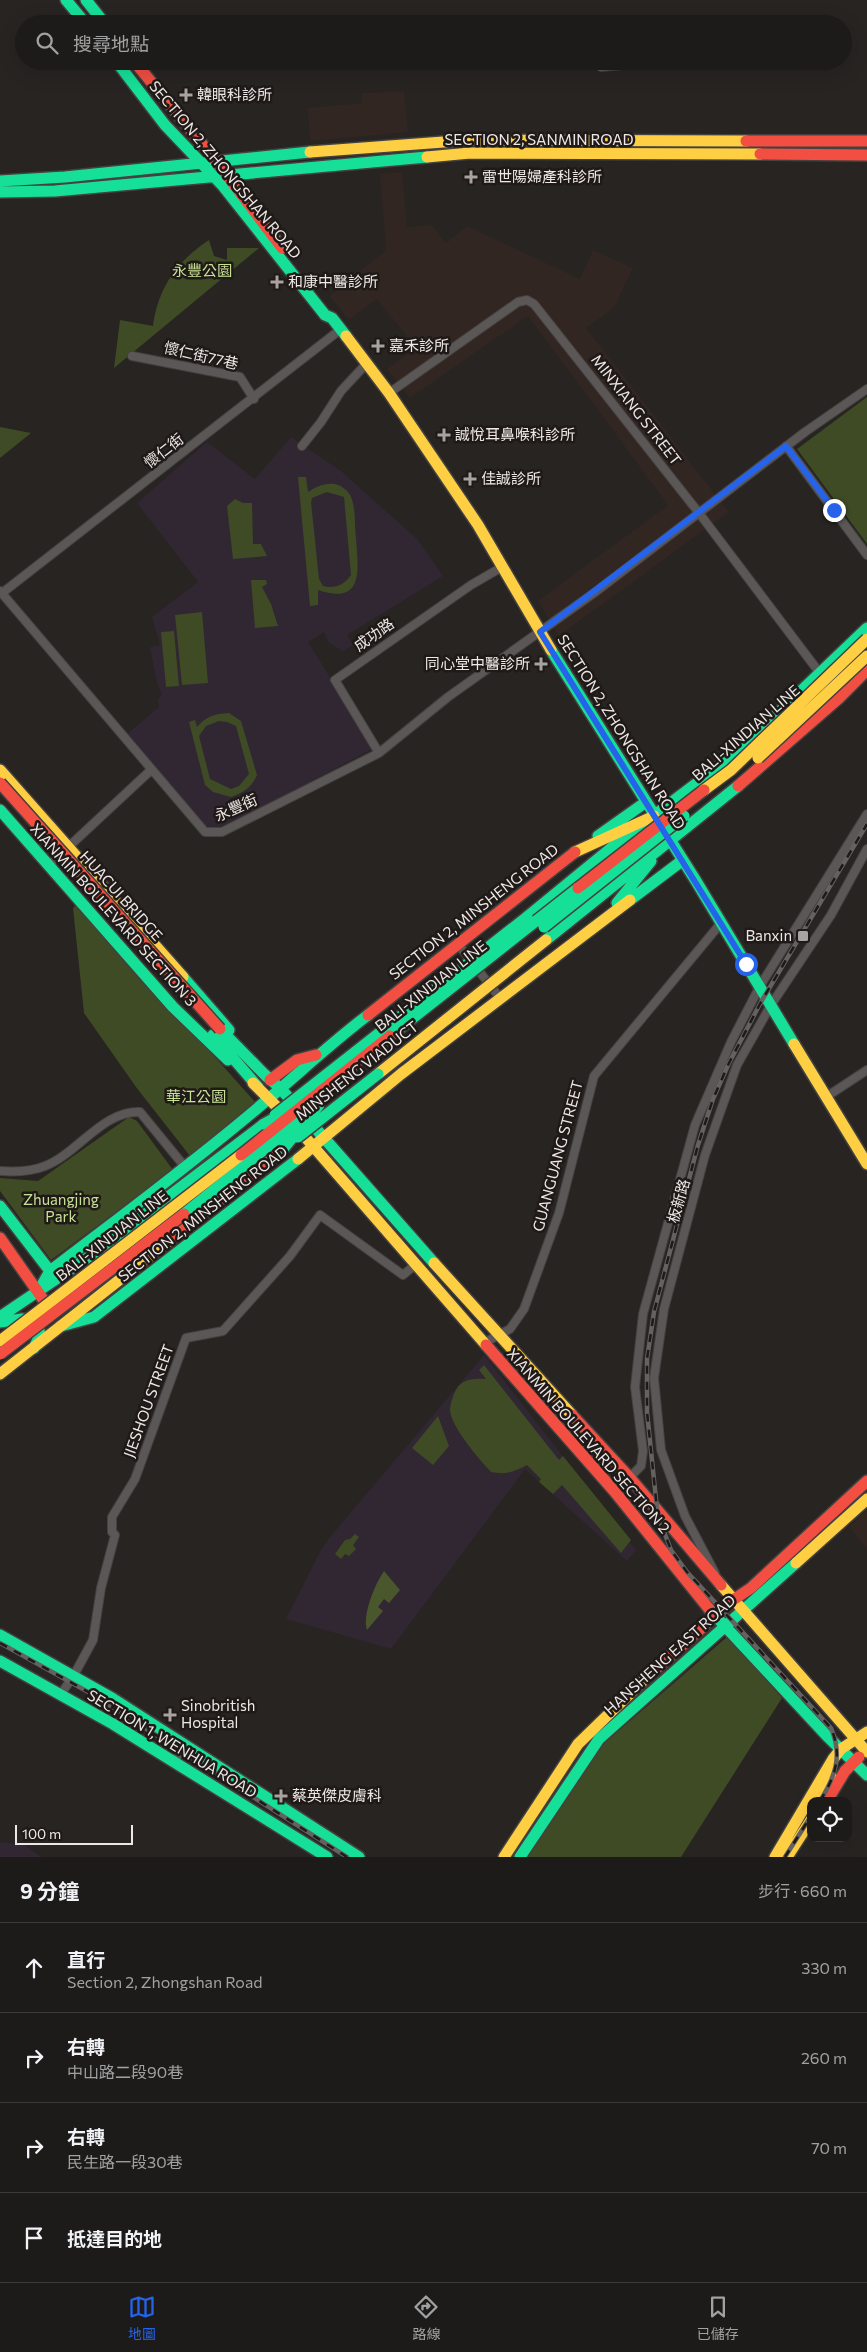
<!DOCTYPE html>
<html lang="zh-TW">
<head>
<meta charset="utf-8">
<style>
  body { margin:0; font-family:Commissioner,"Noto Sans TC",sans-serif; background:#252423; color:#f1f3f6 }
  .controls { position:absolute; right:15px; bottom:15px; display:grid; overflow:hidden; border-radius:10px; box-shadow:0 5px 20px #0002 }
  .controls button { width:45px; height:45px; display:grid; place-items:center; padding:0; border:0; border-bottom:1px solid #3b3939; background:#1d1b1a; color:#f1f3f6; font:25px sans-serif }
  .scale { position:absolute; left:15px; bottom:12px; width:118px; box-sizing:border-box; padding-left:5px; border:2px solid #ede8e6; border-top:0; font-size:14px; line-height:18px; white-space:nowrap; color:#ede8e6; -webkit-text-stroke:4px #1f1917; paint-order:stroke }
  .stop { position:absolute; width:15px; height:15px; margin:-11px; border:4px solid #2563eb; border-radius:50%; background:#fff }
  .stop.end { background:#2563eb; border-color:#fff; box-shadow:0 1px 5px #0008 }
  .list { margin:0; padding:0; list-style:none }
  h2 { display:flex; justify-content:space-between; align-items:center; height:65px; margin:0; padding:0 20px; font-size:21px }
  h2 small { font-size:16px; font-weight:400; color:#a0a1a2 }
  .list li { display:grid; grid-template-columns:32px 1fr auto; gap:15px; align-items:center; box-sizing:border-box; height:90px; padding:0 20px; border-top:1px solid #3b3939 }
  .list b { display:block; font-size:19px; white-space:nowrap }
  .list p { margin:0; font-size:16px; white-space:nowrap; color:#a0a1a2 }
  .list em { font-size:16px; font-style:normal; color:#a0a1a2 }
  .icon { flex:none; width:28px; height:28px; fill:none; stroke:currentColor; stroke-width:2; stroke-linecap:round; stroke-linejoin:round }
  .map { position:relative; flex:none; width:867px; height:1857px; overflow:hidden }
  .search { position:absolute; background:#1d1b1a; box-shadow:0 5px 20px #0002; left:15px; right:15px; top:15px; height:55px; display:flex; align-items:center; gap:12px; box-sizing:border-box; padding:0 18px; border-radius:28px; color:#a0a1a2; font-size:19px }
  .sheet { height:425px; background:#1d1b1a }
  nav { display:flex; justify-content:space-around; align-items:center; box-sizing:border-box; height:70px; border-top:1px solid #3b3939; background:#1d1b1a; font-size:14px; color:#a0a1a2 }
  nav a { display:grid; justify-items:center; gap:2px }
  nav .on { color:#2563eb }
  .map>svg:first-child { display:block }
</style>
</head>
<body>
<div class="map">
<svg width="867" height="1857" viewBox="0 0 867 1857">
  <rect width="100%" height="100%" fill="#272422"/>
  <!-- built -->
  <path fill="#312621" d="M404 91 408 132 310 141 308 108 362 103V93Z
    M402 172 407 227 432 225 446 243 467 226 580 279 593 250 633 268 614 308 586 328 729 512 559 636 538 601 668 505 528 316 410 398 387 369 416 348 377 299 349 320 329 296 386 250 380 174Z
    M867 1510V1549L849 1527Z"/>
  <!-- education -->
  <path fill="#302733" d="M291 437 341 471 417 539 443 576 347 635 353 645 343 651 329 643 324 632 308 642 374 748 263 807 216 829 205 825 126 735 159 707 158 699 162 694 157 683 150 647 160 645 152 617 198 582 137 503 207 442 255 479Z
    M484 1355 636 1550 627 1561 525 1469 391 1649 286 1619 321 1550 330 1537Z
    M0 1842 25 1845 41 1857H0Z"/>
  <!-- green -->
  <path fill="#3f4b24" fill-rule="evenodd" d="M209 240 214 256 227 260V248H259L114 368 120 320 153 326C158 288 177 261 209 240Z
    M867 397V544L797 449Z
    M0 427 31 433 0 458Z
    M298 477H306L308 492C319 484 335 479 346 490 357 499 354 524 356 538 358 568 365 606 318 590V605L310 606ZM327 492 344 497 351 575C344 585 335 589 323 586L319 579 311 502 312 498Z
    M235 499 243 503H252L253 544H261L267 556 233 559 227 506Z
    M251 580H266L267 584 262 587 271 604 278 626 255 628Z
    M202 612 208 683 182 685 175 615Z
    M174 631 179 686 166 687 161 632Z
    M229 713 241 721 257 775C252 787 243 793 231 797L213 792 205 785 189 722 195 720 197 727C207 716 214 714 229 713ZM219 721 227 722 236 726 249 774 239 786 231 789 210 779 199 736 206 726Z
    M78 903 255 1102 190 1156 136 1087 84 1013 73 908Z
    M129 1117 137 1121 173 1170 51 1260 0 1191V1178L38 1181Z
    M484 1365 559 1460 563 1456 631 1540 621 1553 562 1485 553 1494 539 1482 541 1479 527 1465C514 1472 506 1475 491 1472 479 1459 451 1427 450 1410 450 1405 452 1399 454 1394 460 1379 471 1378 486 1379L479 1370Z
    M438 1416 449 1446 433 1465 412 1448Z
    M355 1534 359 1537 353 1545 356 1549 349 1556 345 1554 341 1559 335 1554 345 1540 350 1539Z
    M728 1636 782 1698 681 1857H528L593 1753Z"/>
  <!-- forest -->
  <path fill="#4a572c" d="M384 1571 400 1590 389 1603 384 1599 378 1607 383 1611 367 1630C362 1615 375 1584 384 1571Z"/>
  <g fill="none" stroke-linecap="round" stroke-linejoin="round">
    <!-- street casing -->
    <g stroke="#444140" stroke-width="10">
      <path id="street" d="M601 67 643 63
        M132 356 240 377 254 399
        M389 393 518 302 527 300 534 304 699 513 822 676
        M302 446 321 422 341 391 367 363
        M786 446 867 555
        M0 591 205 832H222L379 753 448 697 594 593 805 432 867 389
        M2 593 341 329
        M379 753 335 680 471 585 502 567
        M49 865 151 770
        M458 944 500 998
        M826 1097 867 1070
        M0 1171C15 1172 31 1172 45 1166 77 1154 103 1110 140 1112L185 1167
        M484 1343 510 1329 524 1309 559 1213 594 1076 721 923
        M615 1492 641 1466 643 1451 635 1387 643 1314 695 1125 731 1042 760 986 867 814
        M715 1573 685 1516 661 1450 654 1378 664 1309 705 1155 737 1065 771 1005 831 915 867 849
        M61 1694 74 1675 93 1640 101 1588 115 1535 112 1532V1517L135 1479 186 1338 223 1331 290 1256 320 1215 403 1275 415 1265
        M174 1761 186 1745"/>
    </g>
    <!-- fast casing -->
    <g stroke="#444140" stroke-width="14">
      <path id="fast" d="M66 0 86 24
        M86 0 105 24
        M116 61 165 125 223 186 325 315 332 318 346 336
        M0 181 65 177 310 152
        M0 192 55 191 427 157
        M551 650 696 881 794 1044
        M0 810 173 1007 228 1060
        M598 836 646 802
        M630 900 683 860
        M617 903 651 861
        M527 917 610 849 734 755 867 628
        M546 940 738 786
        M183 977 229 1030
        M220 1029 267 1077
        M213 1035 258 1087
        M262 1072 281 1089 434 1263
        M0 1206 50 1271
        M38 1292 50 1271C120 1217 192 1164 260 1106 296 1076 330 1044 368 1015
        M0 1317 93 1254 264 1124
        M0 1322 22 1319 37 1321 40 1335 34 1348
        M61 1326 94 1317 298 1159
        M710 1610 827 1736 867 1775
        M0 1635 112 1698 359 1857
        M0 1661 113 1724 327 1857
        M520 1857 599 1739 796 1563"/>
    </g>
    <!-- slow casing -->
    <g stroke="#444140" stroke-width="14">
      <path id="slow" d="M310 152 470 140 746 141
        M427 157 470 153 760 154
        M346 336 389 393 478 525 551 650
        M0 770 183 977
        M575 852 654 816
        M794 1044 867 1164
        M378 1074 447 1019
        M253 1083 292 1122 486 1345
        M298 1159 401 1074 630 900
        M434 1263 572 1415
        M0 1374 170 1240
        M796 1563 867 1499
        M721 1585 867 1752
        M817 1801 831 1776
        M504 1857 578 1744 647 1677
        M775 1857 833 1759 841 1749 867 1732
        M787 1857 811 1820"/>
    </g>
    <!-- jam casing -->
    <g stroke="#444140" stroke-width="14">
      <path id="jam" d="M134 61 216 161 282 248
        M746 141H867
        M760 154 867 155
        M738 786 839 698 867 670
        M368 1015 575 852
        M270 1080 297 1060 316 1055
        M0 1238 52 1312
        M170 1240 283 1149
        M486 1345 615 1492 710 1610
        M572 1415 630 1478 721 1585
        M647 1677 733 1600 751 1588 867 1481
        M827 1801 845 1771 859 1757"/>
    </g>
    <!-- street -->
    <use href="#street" stroke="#5a5756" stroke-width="8"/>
    <!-- fast -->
    <use href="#fast" stroke="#16e098" stroke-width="11"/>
    <!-- slow -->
    <use href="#slow" stroke="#ffcf43" stroke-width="11"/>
    <!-- jam -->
    <use href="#jam" stroke="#f24e42" stroke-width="11"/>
    <!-- rail casing -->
    <g stroke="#646261" stroke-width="4.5">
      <path id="rail" d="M0 1643 90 1693 347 1857
        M820 1801C835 1777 843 1756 831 1728L687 1572 671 1550 661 1524 657 1509 647 1412V1359L654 1312 698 1145 713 1099 729 1063 761 1002 867 824
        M785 1857 811 1816"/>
    </g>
    <!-- rail -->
    <use href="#rail" stroke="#1f1917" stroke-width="2.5" stroke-dasharray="8" stroke-linecap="butt"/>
    <!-- fast-bridge casing -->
    <g stroke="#444140" stroke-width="14" stroke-linecap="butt">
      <path id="fast-bridge" d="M544 927 684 816
        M390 1036 578 888
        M275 1115 527 917
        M264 1124 284 1113
        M298 1137 378 1074
        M283 1149 319 1105
        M184 1214 306 1116"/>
    </g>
    <!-- slow-bridge casing -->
    <g stroke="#444140" stroke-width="14" stroke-linecap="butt">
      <path id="slow-bridge" d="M758 758 867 656
        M704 790 731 770 867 639
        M447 1019 546 940
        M0 1341 241 1155"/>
    </g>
    <!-- jam-bridge casing -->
    <g stroke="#444140" stroke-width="14" stroke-linecap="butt">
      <path id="jam-bridge" d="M0 783 220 1029
        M578 888 704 790
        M241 1155 390 1036
        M0 1354 184 1214"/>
    </g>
    <!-- fast-bridge -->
    <use href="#fast-bridge" stroke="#16e098" stroke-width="11"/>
    <!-- slow-bridge -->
    <use href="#slow-bridge" stroke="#ffcf43" stroke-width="11"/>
    <!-- jam-bridge -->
    <use href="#jam-bridge" stroke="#f24e42" stroke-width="11"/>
  </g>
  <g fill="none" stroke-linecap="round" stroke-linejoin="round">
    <!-- route -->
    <path stroke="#2563eb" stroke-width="6" d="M746 964 540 632 786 446 834 510"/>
  </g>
  <!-- markers -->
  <g fill="#a8a3a1" stroke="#1f1917" stroke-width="2">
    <path d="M183.5 87.5h5v5h5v5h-5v5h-5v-5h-5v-5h5z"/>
    <path d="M468.5 169.5h5v5h5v5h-5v5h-5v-5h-5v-5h5z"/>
    <path d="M274.5 274.5h5v5h5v5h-5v5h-5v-5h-5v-5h5z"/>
    <path d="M375.5 338.5h5v5h5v5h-5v5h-5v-5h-5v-5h5z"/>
    <path d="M441.5 427.5h5v5h5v5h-5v5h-5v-5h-5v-5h5z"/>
    <path d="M467.5 471.5h5v5h5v5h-5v5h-5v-5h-5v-5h5z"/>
    <path d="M538.5 656.5h5v5h5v5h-5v5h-5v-5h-5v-5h5z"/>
    <rect x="797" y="930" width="12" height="12" rx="2.5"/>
    <path d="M167.5 1707.5h5v5h5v5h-5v5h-5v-5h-5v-5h5z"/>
    <path d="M278.5 1788.5h5v5h5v5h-5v5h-5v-5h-5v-5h5z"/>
  </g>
  <g text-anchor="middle" stroke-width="5" stroke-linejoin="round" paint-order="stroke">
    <!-- poi labels -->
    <g font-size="15" fill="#ede8e6" stroke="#1f1917" text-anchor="start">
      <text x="197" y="100">韓眼科診所</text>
      <text x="482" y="182">雷世陽婦產科診所</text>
      <text x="288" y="287">和康中醫診所</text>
      <text x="389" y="351">嘉禾診所</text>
      <text x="455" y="440">誠悅耳鼻喉科診所</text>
      <text x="481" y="484">佳誠診所</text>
      <text x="530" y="669" text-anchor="end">同心堂中醫診所</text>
      <text x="792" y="941" text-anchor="end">Banxin</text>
      <text x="181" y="1711">Sinobritish<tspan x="181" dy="17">Hospital</tspan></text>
      <text x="292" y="1801">蔡英傑皮膚科</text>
    </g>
    <!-- street labels -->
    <g font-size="15" fill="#ede8e6" stroke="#1f1917">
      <text x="539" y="145">SECTION 2, SANMIN ROAD</text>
      <text transform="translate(225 170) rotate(50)" y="5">SECTION 2, ZHONGSHAN ROAD</text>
      <text transform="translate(201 356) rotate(13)" y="5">懷仁街77巷</text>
      <text transform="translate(636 410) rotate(52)" y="5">MINXIANG STREET</text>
      <text transform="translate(164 451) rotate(-38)" y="5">懷仁街</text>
      <text transform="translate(374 635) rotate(-35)" y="5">成功路</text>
      <text transform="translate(621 732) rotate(58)" y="5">SECTION 2, ZHONGSHAN ROAD</text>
      <text transform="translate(746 733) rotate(-41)" y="5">BALI-XINDIAN LINE</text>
      <text transform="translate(236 808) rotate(-24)" y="5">永豐街</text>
      <text transform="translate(121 896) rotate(48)" y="5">HUACUI BRIDGE</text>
      <text transform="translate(474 912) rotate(-38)" y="5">SECTION 2, MINSHENG ROAD</text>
      <text transform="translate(113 915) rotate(48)" y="5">XIANMIN BOULEVARD SECTION 3</text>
      <text transform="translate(431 986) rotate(-38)" y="5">BALI-XINDIAN LINE</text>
      <text transform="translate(357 1071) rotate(-38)" y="5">MINSHENG VIADUCT</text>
      <text transform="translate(558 1156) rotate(-75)" y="5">GUANGUANG STREET</text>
      <text transform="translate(679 1201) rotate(-74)" y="5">板新路</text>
      <text transform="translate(203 1214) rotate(-38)" y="5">SECTION 2, MINSHENG ROAD</text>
      <text transform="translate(112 1236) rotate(-38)" y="5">BALI-XINDIAN LINE</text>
      <text transform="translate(149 1401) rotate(-70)" y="5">JIESHOU STREET</text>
      <text transform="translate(588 1441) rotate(49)" y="5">XIANMIN BOULEVARD SECTION 2</text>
      <text transform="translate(670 1655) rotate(-42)" y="5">HANSHENG EAST ROAD</text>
      <text transform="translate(172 1744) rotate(31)" y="5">SECTION 1, WENHUA ROAD</text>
    </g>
    <!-- park labels -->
    <g font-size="15" fill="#c6e294" stroke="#1f1917">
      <text x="202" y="276">永豐公園</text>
      <text x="196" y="1102">華江公園</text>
      <text x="61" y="1205">Zhuangjing<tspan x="61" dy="17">Park</tspan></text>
    </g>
  </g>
</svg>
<div class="controls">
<button><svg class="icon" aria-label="locate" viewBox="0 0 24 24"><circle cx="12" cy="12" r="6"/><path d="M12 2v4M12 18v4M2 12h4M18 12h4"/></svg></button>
</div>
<div class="scale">100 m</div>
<div class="stop" style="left:746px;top:964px"></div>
<div class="stop end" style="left:834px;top:510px"></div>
<div class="search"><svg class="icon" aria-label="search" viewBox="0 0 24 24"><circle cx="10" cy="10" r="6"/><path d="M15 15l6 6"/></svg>搜尋地點</div>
</div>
<section class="sheet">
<h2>9 分鐘<small>步行 · 660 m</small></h2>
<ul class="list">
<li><svg class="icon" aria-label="ahead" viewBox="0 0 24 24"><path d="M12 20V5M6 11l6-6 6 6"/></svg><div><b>直行</b><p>Section 2, Zhongshan Road</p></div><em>330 m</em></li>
<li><svg class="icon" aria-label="right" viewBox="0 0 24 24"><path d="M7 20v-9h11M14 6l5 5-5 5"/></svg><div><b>右轉</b><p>中山路二段90巷</p></div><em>260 m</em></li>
<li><svg class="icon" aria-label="right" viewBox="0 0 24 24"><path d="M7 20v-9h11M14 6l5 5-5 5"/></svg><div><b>右轉</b><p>民生路一段30巷</p></div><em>70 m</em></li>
<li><svg class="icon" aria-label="arrive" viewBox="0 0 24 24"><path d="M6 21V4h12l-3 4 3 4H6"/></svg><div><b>抵達目的地</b></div></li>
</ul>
</section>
<nav>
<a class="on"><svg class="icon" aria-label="map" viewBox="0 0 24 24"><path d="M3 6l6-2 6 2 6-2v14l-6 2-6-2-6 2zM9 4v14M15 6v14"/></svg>地圖</a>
<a><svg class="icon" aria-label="directions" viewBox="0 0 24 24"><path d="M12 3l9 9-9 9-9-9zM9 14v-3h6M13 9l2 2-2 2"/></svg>路線</a>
<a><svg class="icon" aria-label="saved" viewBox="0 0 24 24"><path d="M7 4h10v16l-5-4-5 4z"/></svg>已儲存</a>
</nav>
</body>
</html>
